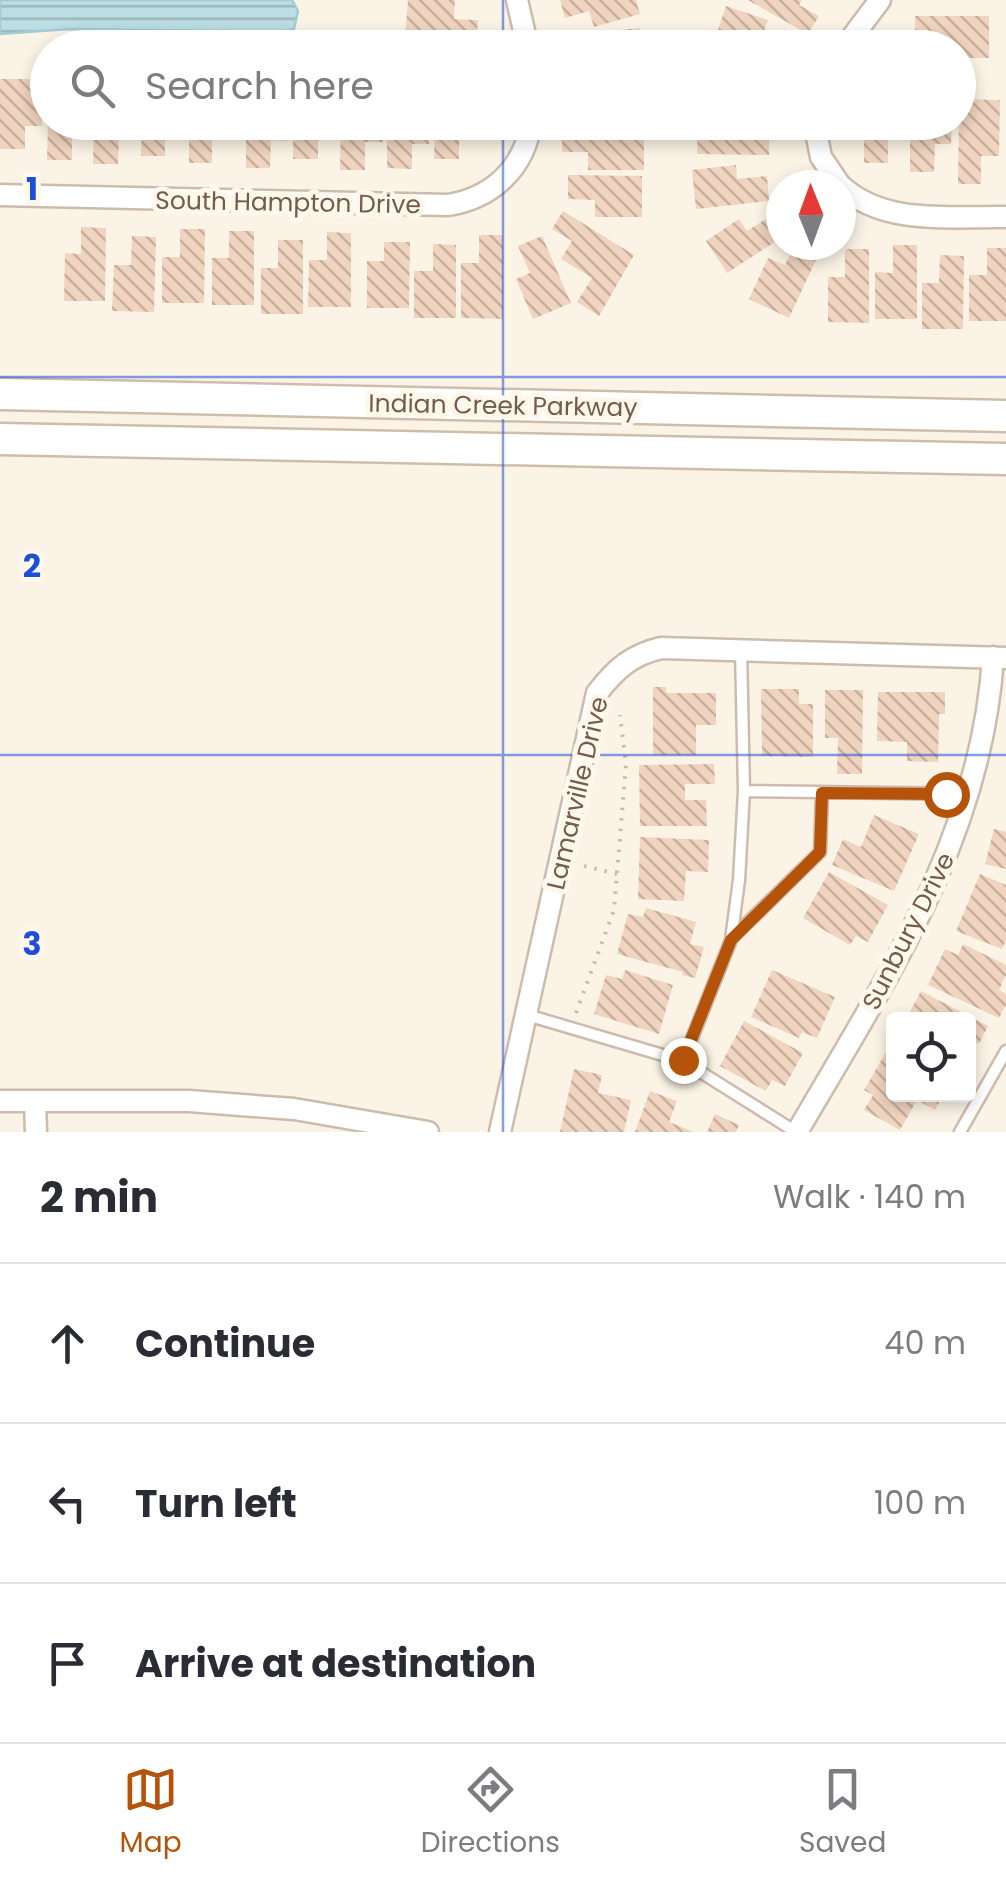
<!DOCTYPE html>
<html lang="en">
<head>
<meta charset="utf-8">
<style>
  body { margin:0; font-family:Poppins,sans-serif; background:#f7f7f7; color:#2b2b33 }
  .controls { position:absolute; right:30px; bottom:30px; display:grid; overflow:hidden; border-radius:10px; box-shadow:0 5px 15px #0003 }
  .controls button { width:90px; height:90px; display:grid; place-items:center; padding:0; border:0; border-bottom:2px solid #e1e1e2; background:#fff; color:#2b2b33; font:50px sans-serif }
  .compass { position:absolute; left:766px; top:170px; width:90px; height:90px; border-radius:50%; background:#fff; box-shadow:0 5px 15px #0003; rotate:359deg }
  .stop { position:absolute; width:30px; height:30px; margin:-22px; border:8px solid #b45309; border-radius:50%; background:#fff }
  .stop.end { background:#b45309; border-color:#fff; box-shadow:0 2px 10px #0008 }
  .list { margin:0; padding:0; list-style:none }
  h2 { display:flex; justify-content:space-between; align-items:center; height:130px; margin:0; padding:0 40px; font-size:42px }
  h2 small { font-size:32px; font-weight:400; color:#7c7c81 }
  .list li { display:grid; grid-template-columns:65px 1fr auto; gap:30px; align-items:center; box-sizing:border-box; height:160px; padding:0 40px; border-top:2px solid #e1e1e2 }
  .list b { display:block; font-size:38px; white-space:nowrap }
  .list em { font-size:32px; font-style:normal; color:#7c7c81 }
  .icon { flex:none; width:55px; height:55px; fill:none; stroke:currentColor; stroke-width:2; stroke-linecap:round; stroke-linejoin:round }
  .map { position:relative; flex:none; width:1006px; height:1132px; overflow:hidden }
  .search { position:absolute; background:#fff; box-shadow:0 5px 15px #0003; left:30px; right:30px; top:30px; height:110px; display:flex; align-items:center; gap:25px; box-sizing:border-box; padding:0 35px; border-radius:55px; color:#7c7c81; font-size:38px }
  .sheet { height:610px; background:#fff }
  nav { display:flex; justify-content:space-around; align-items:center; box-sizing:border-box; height:140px; border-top:2px solid #e1e1e2; background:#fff; font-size:28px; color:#7c7c81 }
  nav a { display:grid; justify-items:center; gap:5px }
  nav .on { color:#b45309 }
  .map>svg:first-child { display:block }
</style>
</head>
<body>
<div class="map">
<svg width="1006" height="1132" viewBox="0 0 1006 1132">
  <defs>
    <pattern id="water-rules" width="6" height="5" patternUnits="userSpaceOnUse" patternTransform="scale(2.5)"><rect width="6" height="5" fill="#bbdde4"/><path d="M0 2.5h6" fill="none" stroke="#9db6bb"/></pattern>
    <pattern id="building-back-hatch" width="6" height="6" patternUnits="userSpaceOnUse" patternTransform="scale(2.5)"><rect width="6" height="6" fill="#f0d4bf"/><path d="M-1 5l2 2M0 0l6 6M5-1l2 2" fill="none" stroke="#c7af9d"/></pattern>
  </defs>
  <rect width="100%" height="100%" fill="#fbf4e6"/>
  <!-- water -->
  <path fill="url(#water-rules)" stroke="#a2cbd6" stroke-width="2.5" d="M0 0H292L298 11 294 29 245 41 229 31 69 29 0 34Z"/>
  <!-- building -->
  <path fill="url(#building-back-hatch)" d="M408 0H455L454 19 478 20 476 44 405 38Z
    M560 0H636L640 14 594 27 589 11 565 18Z
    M748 0H802L799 5 819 16 808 34Z
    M726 6 768 20 762 37 791 48H712Z
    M915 16H989V58H958V48H943V40H915Z
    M640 28 641 48H558L557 36Z
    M0 79H42V126H25V149H0Z
    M959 99 1000 100 999 156H981V184H958Z
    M48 122H89L88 136H72V160H47Z
    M94 122H135V137H119L118 164H93Z
    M142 122H183V128H165V156H141Z
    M189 122H230V139H212V163H189Z
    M246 122H288V141L271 140 270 168H246Z
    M293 122H336V132H318V159H293Z
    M341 122H383V142H365V170H340Z
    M387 122H429V144H412V169L387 168Z
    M435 122H477V131H459V159H434Z
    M698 122H744V131L769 132V155L697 154Z
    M864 122H907V138H888V163H864Z
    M910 122H952L951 144H935L934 172H910Z
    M562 129H644V170H588V152H562Z
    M736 165 737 179 767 176 769 201 696 209 692 170Z
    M568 175 642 176V217H595V200L568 199Z
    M563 211 634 255 599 316 577 302 592 278 561 259 572 241 552 229Z
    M774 214 781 224V238L727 273 706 241 739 219 747 231Z
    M81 227 106 228 105 301H64L65 253 81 254Z
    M180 229H205L204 303H162V257H180Z
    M229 231H254V305H212V258H229Z
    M327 232 351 233V307H308L309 260H327Z
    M479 235H503V319L461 318V263H479Z
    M132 236 156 237 154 312 112 311 114 265H131Z
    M542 236 571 303 533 319 516 279 530 273 518 246Z
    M278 240H303V314H261V268H278Z
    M384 242H410L409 308H367V261H384Z
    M433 244 456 245V318H414V271H433Z
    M795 245H811L821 249 789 318 749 299 768 258 785 265Z
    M893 245H917V319H875V272L893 273Z
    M987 248H1006V321H969V275H987Z
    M845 249H869V323L828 322V277H845Z
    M940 255 964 256 963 329H922V283H939Z
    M653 687H666V693H716V725H696V755H653Z
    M761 689H799V704H813V757L762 756Z
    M825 690H863L862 774H837L838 738H825Z
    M878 692H945V714H939L938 762 907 761V742L877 741Z
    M714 764 715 784H685V800H706L707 826H640L639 765Z
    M874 815 919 834 894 891 832 865 843 839 861 847Z
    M994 829 1006 832V869L985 864Z
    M640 837 709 840 708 872 686 871 684 901 638 899Z
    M829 872 888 905 868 942 856 936 850 945 803 918Z
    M980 874 1006 885V940L1002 949 956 931Z
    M646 908 696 922 690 944 704 947 695 978 682 975 683 972 617 954 628 914 643 917Z
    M963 944 1006 965V975L999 990 1006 994V1005L999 1018 928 985 945 949 958 955Z
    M625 970 673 985 659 1034 594 1014 606 975 622 979Z
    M772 970 835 997 817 1038 802 1032 799 1038 751 1017Z
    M921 991 988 1026 979 1044 968 1039V1019H906Z
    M744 1021 803 1053 785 1086 772 1080 766 1091 720 1066Z
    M886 1052 894 1056V1094H944L935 1110 917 1100 900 1130 864 1110 873 1095 864 1090Z
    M574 1069 602 1075 598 1093 631 1100 624 1132H560Z
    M650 1091 677 1101 669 1122 694 1132H635Z
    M715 1114 739 1125 736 1132H707Z"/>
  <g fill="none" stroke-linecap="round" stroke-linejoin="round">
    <!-- lane casing -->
    <g stroke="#cdbcad" stroke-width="15">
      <path id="lane" d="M744 791 968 794
        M731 939 820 852 822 793
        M527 1015 683 1061 796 1132
        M683 1061 731 940 739 880 744 791 741 649
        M960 1132 1006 1051"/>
    </g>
    <!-- street casing -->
    <g stroke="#cdbcad" stroke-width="25">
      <path id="street" d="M517 0 528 48
        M844 48 880 0
        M814 122 821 157 840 185
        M841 186C885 226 950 216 1006 217
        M0 195 448 205C492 198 525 168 531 122
        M0 1101H189L294 1109 428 1132
        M35 1101 36 1132
        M500 1132 597 693C616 669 631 655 661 648L1006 658
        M797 1132C885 981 982 837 993 657"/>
    </g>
    <!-- secondary casing -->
    <g stroke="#cfbdaa" stroke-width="35">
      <path id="secondary" d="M0 394 1006 416
        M0 439 1006 459"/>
    </g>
    <!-- path -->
    <path stroke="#d5b8a2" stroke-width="4" stroke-dasharray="2.5 8" stroke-linecap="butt" d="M584 866 617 874
      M576 1013 614 910 626 764 620 715"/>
    <!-- lane -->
    <use href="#lane" stroke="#fff" stroke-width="10"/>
    <!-- street -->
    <use href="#street" stroke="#fff" stroke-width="20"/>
    <!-- secondary -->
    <use href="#secondary" stroke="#fff" stroke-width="30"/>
  </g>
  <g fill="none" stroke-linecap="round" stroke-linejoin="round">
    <!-- route -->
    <path stroke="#b45309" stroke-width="12" d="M683 1060 731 940 820 852 822 793 946 794"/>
  </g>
  <!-- grid -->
  <path fill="none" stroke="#1d4ed8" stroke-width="2.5" stroke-opacity="0.55" d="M503 0V48M503 122V1132M0 377H1006M0 755H1006"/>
  <g text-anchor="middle" stroke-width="10" stroke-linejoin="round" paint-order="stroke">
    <!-- street labels -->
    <g font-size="25" fill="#745c4c" stroke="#fef8ec">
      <text transform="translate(288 202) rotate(1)" y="9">South Hampton Drive</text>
      <text transform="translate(503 405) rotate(1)" y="9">Indian Creek Parkway</text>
      <text transform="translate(577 793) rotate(-77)" y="9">Lamarville Drive</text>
      <text transform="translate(908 931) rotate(-63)" y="9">Sunbury Drive</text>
    </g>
  </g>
  <g font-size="32" text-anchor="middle" font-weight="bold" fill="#1d4ed8" stroke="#fef8ec" stroke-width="10" stroke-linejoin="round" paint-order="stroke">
    <text x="32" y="200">1</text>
    <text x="32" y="577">2</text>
    <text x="32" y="955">3</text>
  </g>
</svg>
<div class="controls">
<button><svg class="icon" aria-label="locate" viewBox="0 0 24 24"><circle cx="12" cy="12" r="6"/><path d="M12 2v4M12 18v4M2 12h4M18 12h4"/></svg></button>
</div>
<svg class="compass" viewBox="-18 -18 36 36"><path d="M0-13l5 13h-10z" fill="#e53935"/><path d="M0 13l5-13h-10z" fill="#7c7c81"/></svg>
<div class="stop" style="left:946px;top:794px"></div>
<div class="stop end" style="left:683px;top:1060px"></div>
<div class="search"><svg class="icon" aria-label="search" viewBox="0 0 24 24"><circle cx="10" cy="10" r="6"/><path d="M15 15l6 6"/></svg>Search here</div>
</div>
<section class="sheet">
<h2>2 min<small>Walk · 140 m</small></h2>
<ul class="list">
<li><svg class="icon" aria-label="ahead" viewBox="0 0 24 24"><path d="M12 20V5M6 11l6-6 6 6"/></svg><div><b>Continue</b></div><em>40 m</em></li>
<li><svg class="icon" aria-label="left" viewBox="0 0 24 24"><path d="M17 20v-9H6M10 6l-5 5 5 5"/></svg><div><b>Turn left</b></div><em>100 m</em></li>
<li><svg class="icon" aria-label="arrive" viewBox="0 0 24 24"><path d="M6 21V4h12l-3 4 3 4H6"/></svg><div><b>Arrive at destination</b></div></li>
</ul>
</section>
<nav>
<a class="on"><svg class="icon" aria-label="map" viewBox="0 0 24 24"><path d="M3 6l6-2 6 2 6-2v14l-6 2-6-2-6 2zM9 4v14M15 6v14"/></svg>Map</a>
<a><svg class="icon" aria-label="directions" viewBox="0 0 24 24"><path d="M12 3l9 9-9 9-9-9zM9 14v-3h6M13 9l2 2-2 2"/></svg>Directions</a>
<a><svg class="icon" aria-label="saved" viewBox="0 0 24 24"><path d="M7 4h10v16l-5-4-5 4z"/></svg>Saved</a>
</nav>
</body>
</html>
